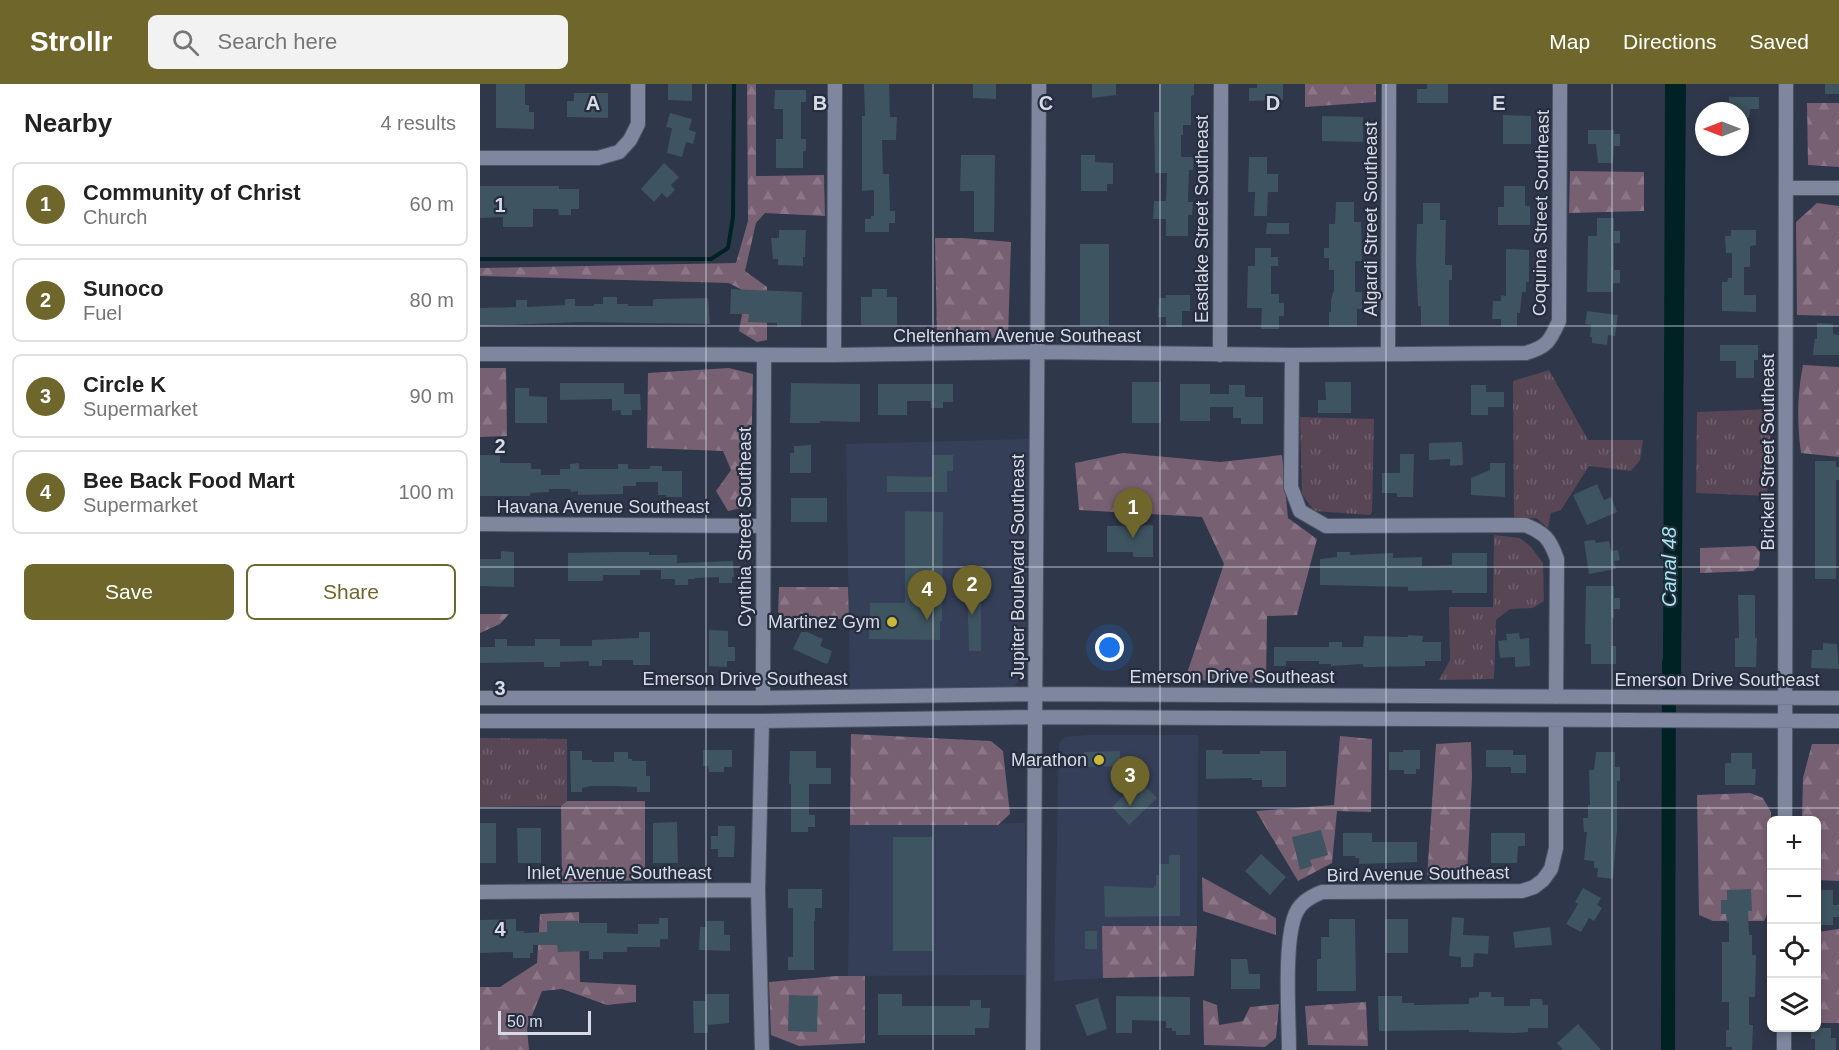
<!DOCTYPE html>
<html lang="en">
<head>
<meta charset="utf-8">
<style>
  body { margin:0; font-family:Arial,sans-serif; background:#f2f2f2; color:#222 }
  .controls { position:absolute; right:18px; bottom:18px; display:grid; overflow:hidden; border-radius:9px; box-shadow:0 3px 9px #0003 }
  .controls button { width:54px; height:54px; display:grid; place-items:center; padding:0; border:0; border-bottom:2px solid #e0e0e0; background:#fff; color:#222; font:30px sans-serif }
  .compass { position:absolute; left:1215px; top:18px; width:54px; height:54px; border-radius:50%; background:#fff; box-shadow:0 3px 9px #0003; rotate:270deg }
  .scale { position:absolute; left:18px; bottom:15px; width:93px; box-sizing:border-box; padding-left:6px; border:3px solid #d6dbe7; border-top:0; font-size:16px; line-height:21px; white-space:nowrap; color:#d6dbe7; -webkit-text-stroke:4px #252d3f; paint-order:stroke }
  .you { position:absolute; left:630px; top:564px; width:21px; height:21px; margin:-15px; border:4px solid #fff; border-radius:50%; background:#1a73e8; box-shadow:0 0 0 9px #1a73e833 }
  .badge { display:grid; place-items:center; width:39px; height:39px; border-radius:50%; background:#6f662c; color:#fff; font-size:20px; font-weight:700 }
  .pin { position:absolute; translate:-50% -50px; filter:drop-shadow(0 2px 3px #0008) }
  .pin::after { content:''; position:absolute; top:32px; width:21px; height:18px; background:inherit; clip-path:polygon(0 0,100% 0,50% 100%) }
  .list { margin:0; padding:0; list-style:none }
  h2 { display:flex; justify-content:space-between; align-items:center; height:78px; margin:0; padding:0 24px; font-size:26px }
  h2 small { font-size:20px; font-weight:400; color:#767676 }
  .list li { display:grid; grid-template-columns:39px 1fr auto; gap:18px; align-items:center; box-sizing:border-box; height:84px; margin:0 12px 12px; padding:0 12px; border:2px solid #e0e0e0; border-radius:9px }
  .list b { display:block; font-size:22px; white-space:nowrap }
  .list p { margin:0; font-size:20px; white-space:nowrap; color:#767676 }
  .list em { font-size:20px; font-style:normal; color:#767676 }
  .actions { display:flex; gap:12px; padding:18px 24px }
  .actions a { flex:1; padding:14px 0; border:2px solid #6f662c; border-radius:9px; text-align:center; font-size:21px; color:#6f662c }
  .actions .main { background:#6f662c; color:#fff }
  .icon { flex:none; width:33px; height:33px; fill:none; stroke:currentColor; stroke-width:2; stroke-linecap:round; stroke-linejoin:round }
  .map { position:relative; flex:none; width:1359px; height:966px; overflow:hidden }
  header { display:flex; align-items:center; gap:36px; box-sizing:border-box; height:84px; padding:0 30px; background:#6f662c; color:#fff }
  header strong { font-size:28px }
  nav { display:flex; gap:33px; margin-inline-start:auto; font-size:21px }
  .search { width:420px; height:54px; background:#f2f2f2; display:flex; align-items:center; gap:15px; box-sizing:border-box; padding:0 21px; border-radius:9px; color:#767676; font-size:22px }
  main { display:flex }
  aside { flex:1; background:#fff }
  .map>svg:first-child { display:block }
</style>
</head>
<body>
<header>
<strong>Strollr</strong>
<div class="search"><svg class="icon" aria-label="search" viewBox="0 0 24 24"><circle cx="10" cy="10" r="6"/><path d="M15 15l6 6"/></svg>Search here</div>
<nav><a>Map</a><a>Directions</a><a>Saved</a></nav>
</header>
<main>
<aside>
<h2>Nearby<small>4 results</small></h2>
<ul class="list">
<li><span class="badge">1</span><div><b>Community of Christ</b><p>Church</p></div><em>60 m</em></li>
<li><span class="badge">2</span><div><b>Sunoco</b><p>Fuel</p></div><em>80 m</em></li>
<li><span class="badge">3</span><div><b>Circle K</b><p>Supermarket</p></div><em>90 m</em></li>
<li><span class="badge">4</span><div><b>Bee Back Food Mart</b><p>Supermarket</p></div><em>100 m</em></li>
</ul>
<div class="actions"><a class="main">Save</a><a>Share</a></div>
</aside>
<div class="map">
<svg width="1359" height="966" viewBox="0 0 1359 966">
  <defs>
    <pattern id="grass-tufts" width="24" height="20" patternUnits="userSpaceOnUse" patternTransform="scale(1.5)"><rect width="24" height="20" fill="#584654"/><path d="M3 7l-1-3M5 7V3M7 7l1-3M15 17l-1-3M17 17v-4M19 17l1-3" fill="none" stroke="#6f606d"/></pattern>
    <pattern id="forest-firs" width="22" height="20" patternUnits="userSpaceOnUse" patternTransform="scale(1.5)"><rect width="22" height="20" fill="#786073"/><path d="M5 1l3.5 6h-7zM16 11l3.5 6h-7z" fill="#8a7687"/></pattern>
  </defs>
  <rect width="100%" height="100%" fill="#2f374a"/>
  <!-- built -->
  <path fill="#353f58" d="M549 355 545 584 541 596 532 604 370 605 366 360Z
    M607 651H718L717 842H623V894L574 897 579 659 585 653Z
    M545 739 546 891 368 892 370 741Z"/>
  <!-- grass -->
  <path fill="url(#grass-tufts)" d="M1069 286 1108 356H1163L1160 376 1151 387 1109 382 1081 426 1071 429 1068 444 1056 434H1034L1033 297Z
    M1292 325 1287 412 1216 409 1217 328Z
    M820 333 894 335 892 428 890 431 834 427 822 410Z
    M1014 451 1040 454 1051 463 1063 479 1064 517 1053 524 1030 525 1016 536 1014 595 959 596 970 576 969 523H1013Z
    M0 654 87 655V717L81 722 0 723Z"/>
  <!-- forest -->
  <path fill="url(#forest-firs)" d="M267 0H276V92L344 91 345 132 285 129 276 139 265 187 287 203V256L277 258 259 247 266 208 249 199 0 192V184L256 179 268 137Z
    M825 0H896V18L825 23Z
    M1327 19H1359V83L1328 81Z
    M1090 87 1164 88V127L1089 129Z
    M1337 119 1359 122V232L1317 231 1316 138Z
    M455 154H483L531 158 528 254 457 253Z
    M1323 281 1359 283V373L1321 369C1317 339 1317 311 1323 281Z
    M0 284H26L27 352 0 353Z
    M249 284 273 290 270 422 248 427 236 407 251 386 243 367 167 364 168 289Z
    M643 369 740 378 802 371 808 434 837 455 817 531 787 532 786 599 713 596 706 592 744 480 722 433 599 426 595 379Z
    M1275 462 1280 468 1279 482 1273 487 1220 489V464Z
    M299 503H368L369 535 298 534Z
    M0 530H29L20 540 0 549Z
    M371 650 511 657 523 667 530 730 518 741H370Z
    M860 652 892 655 891 728 857 727 852 779 818 797 776 727 854 721Z
    M991 658 992 693 987 792 947 794 956 660Z
    M1332 660H1359V797L1337 796 1336 736H1322L1323 694Z
    M1270 709 1283 714 1291 728V776L1287 782 1291 822 1284 837H1233L1219 831 1217 711Z
    M87 717H165V796L82 799 81 722Z
    M722 793 796 834V851L723 827Z
    M99 828 100 898 156 901V918L127 921 82 905 62 907 47 944 49 966H0V903H20L57 879 60 830Z
    M622 842H717L714 892 623 894Z
    M1359 845V939H1337V848Z
    M356 892H385V959L319 962 291 951 289 898Z
    M723 916 737 921 739 941 763 937 770 923 799 920 796 954 785 963 724 961Z
    M886 918 888 962 828 961 825 922Z"/>
  <!-- water -->
  <path fill="#002224" d="M1185 0H1206L1201 595H1183Z"/>
  <g fill="none" stroke-linecap="round" stroke-linejoin="round">
    <!-- stream -->
    <path stroke="#002224" stroke-width="4" d="M0 175H231L248 164 253 133 254 0"/>
    <!-- canal -->
    <path stroke="#002224" stroke-width="14" d="M1188 966 1189 578"/>
  </g>
  <!-- building -->
  <path fill="#3e5461" d="M16 0H45V21H49V28H54V45L16 44Z
    M188 0H212V17L188 16Z
    M384 0H409L410 33H417L416 56H402L403 90H409L410 127H415V139H409V148H385V135H391V132H394V106L382 107V32H385Z
    M493 0H516V15L493 14Z
    M612 0H636V11L612 14Z
    M679 0H714V11L711 12V41H703V51H701V73H714L713 86H709L708 118H713L712 131H708V152H686V135H673L674 117H686L687 89H675L674 28H679Z
    M777 0H803V16L769 17V4H777Z
    M947 0H968V19H937V5H947Z
    M1345 0H1359V10H1345Z
    M295 6H326V18H321V55H326V67H323V84H296V55H303V25H294Z
    M94 9H128V34L87 33V17H94Z
    M1249 13H1279V25H1270L1269 34H1260V27H1249Z
    M190 29 212 35 209 46 216 48 213 60 206 58 202 73 187 69 192 44 186 43Z
    M1023 31 1051 32V60H1023Z
    M842 32 883 33V58L842 57Z
    M1108 46H1134V50H1140V62H1134L1133 79H1118L1116 60H1108Z
    M481 71H515L514 148H494V107H480Z
    M601 71H615V78L633 79V100H627V107H601Z
    M769 73H787V90H798V108H788L787 132H774L775 108H768Z
    M184 79 199 93 191 101 195 106 187 114 182 109 174 118 161 105Z
    M0 102H79V105H99V125H91V131H79L78 125H53V143H23V133L0 134Z
    M1024 102H1045V122H1050V141H1018V123H1024Z
    M856 118H874V138H881L882 177H875V208H882V225H877V243H849V228H851V217L853 208H854V186H849V174H844V164H849V140H855Z
    M943 119H960V136H966L965 181H972V196H969V242H941V222H938L936 177 937 140H943Z
    M1117 134H1134V147H1140V159H1134V186H1140V199H1133V208H1107L1108 152H1117Z
    M787 139H809V150H786Z
    M299 146H326L325 173H323V182L298 181V175H293L291 154H299Z
    M1251 146H1276V161L1270 162V183H1264V211H1276V228L1242 227V198H1247L1248 194H1252V169H1246L1245 152H1251Z
    M600 160H629V242H600Z
    M775 164H791V173H798V182H791V210H799V219H804V232H799V245H781L782 224H767L768 182H775Z
    M1026 165 1049 166V198H1046V208H1042L1040 229H1037V243H1021V235H1012L1013 217H1021V211L1026 212Z
    M251 205 322 208 321 243H297V239L268 238 269 230H250Z
    M392 205H407V213H417V241H381V213H392Z
    M686 211H710V227H702V243H686V233H678L679 214H686Z
    M123 213H137V220H148V222H173V216L176 215 228 214 230 240 100 238 0 242V224L36 223V216H47V223L85 221V215H95V222H114V220H123Z
    M1107 227 1138 231 1135 252 1128 251 1127 261 1112 259V253H1110L1111 241 1105 240Z
    M1337 239 1353 240V250L1359 251V271H1333L1334 261 1335 255H1337Z
    M1240 261H1278V276H1274V294H1256V277H1240Z
    M652 298H681V339H652Z
    M845 298H871V329H838V316H846Z
    M80 299H144V310H160L161 326H152V331H141V326L132 327V315L80 316Z
    M311 299 380 300V338L340 337V339H310Z
    M398 300H473V318H463V324H451V317H427V331H398Z
    M700 300H730V310H749V301H765V313H783V340H761V334H753V323H730V337H700Z
    M991 301H1006V308H1024V323H1008V331H991Z
    M35 304H49V312L67 313V339H35Z
    M982 358 983 381 970 382V375L949 376V359Z
    M331 361V389H310V369H314V362Z
    M920 370H934L933 413H917V409H902V389H920Z
    M0 371H20V379H51V385H61V391H80V385H90V380L99 379V385H138V380H148V385H170V382H182V387H202V413H186V411H178V398H156V402H143V410L98 411V407L91 408 90 405H69V408L50 409V412H0Z
    M452 371H473V387H467V408H407V392L452 393Z
    M1335 377H1356V383H1359V396H1356V495H1335Z
    M1010 379H1025V413L991 411V394L1010 386Z
    M1117 400 1124 416 1131 413 1137 428 1107 441 1093 411Z
    M311 414H347V438H311Z
    M425 427 463 428 462 537H460V556L389 555 390 519H425Z
    M673 441V473H653V468H627V442Z
    M1115 456 1116 459 1129 457 1131 467 1138 466 1140 476 1134 477 1136 485 1109 490 1104 457Z
    M21 467 34 468V503L0 502V475H21Z
    M134 468H169V471H197V479L253 477 254 493H252V499H239V493L215 494V495H208V501H195V495H181V486H160V491H123V497H88V469Z
    M857 468H870V471L913 469V474L942 473V482L972 481V469H1007V509H972V506L928 507V503L840 501V475L857 473Z
    M1106 502H1134V514H1140V525H1134V534H1131V562H1136V580H1111V560H1105Z
    M487 505H501V567H489Z
    M1258 511H1275V554H1277L1276 583H1255V554H1259Z
    M229 546 248 547V563H255V577H247V583L229 582Z
    M159 548H170V581H153V576H122V582H109V577L80 578V583H64V578L0 579V563H15V555H27V562H55V555H80V562H112V556L159 554Z
    M321 548H327L343 555 340 562 352 567 348 579 346 580 313 565Z
    M1039 549 1040 555 1049 554 1050 582 1035 583V573L1020 574 1018 557 1027 556 1026 550Z
    M928 551 943 552 942 558H961V577H945V582L889 583H883V580L851 582V580H839V577H806V582H794V563H849V558H862V563H883L884 552 928 553Z
    M1343 559 1357 560 1359 585 1331 584 1332 566H1343Z
    M223 666H252V683H244V688H229L228 682H223Z
    M726 666H743L742 670H780V667H806V703H782V696H772V694L726 695Z
    M923 666H940V685H936V690H924V686H909V668H923Z
    M1006 666H1033V671H1046V689H1031V683H1006Z
    M90 667H102V676H112V678H134V668H148V675H152V677H166V692H170V708H157V703L134 702H111L102 704V708H91Z
    M310 667H336V684H351V700H329V731H335V743H328V748H311V700H309Z
    M640 667V682L604 683V668Z
    M1116 668H1135V683H1140V697H1137V746L1133 795 1117 793 1118 784H1114V777L1104 776 1107 748H1104L1103 734H1108V721H1110L1109 686H1114Z
    M1251 669H1272V685H1276L1275 701H1245V679H1251Z
    M659 696 677 714 649 741 632 723Z
    M197 738 198 779H173V739Z
    M0 739H16V779H0Z
    M238 742H255L254 773H238V765H231V752H238Z
    M37 744H61V779H38Z
    M841 746 848 771 830 776 832 782 820 786 812 753Z
    M863 749H892V758H937V778L879 780V774H875V772H863Z
    M1011 749H1045V762H1038L1037 779H1011Z
    M413 753H453V867H413Z
    M781 770 806 793 790 811 765 787Z
    M689 771H700V832L625 833 624 802 674 804V802H676V791H679V780H689Z
    M1103 804 1121 814 1117 821 1122 824 1114 837 1109 834 1101 848 1086 840 1098 820 1095 818Z
    M308 805H342V824H335V837H334V886H308V873H313V824H308Z
    M1271 805 1272 827H1268L1269 851H1272V871H1276L1275 913H1269V941H1273L1272 966H1252V963H1246V946H1249V918H1242V858H1249V838L1247 839 1246 830H1241V816H1247V806Z
    M1336 806H1353V821H1359V833H1353V841H1336Z
    M972 833 984 834 983 851 1009 852 1008 870 994 869 993 883H981V873L969 872Z
    M179 834H188V855H180V863H147V868H123V875H109V867L78 868 77 861H53V869H50V874H33V868L0 869V836L36 835V847H44V849L67 848V837H98V839H127V849L158 850V840H179Z
    M849 835H875L876 907H837V875H841V853H849Z
    M905 835H928V869H905Z
    M226 837H244V851H250V867L219 866 220 843H226Z
    M1070 843 1072 861 1035 864 1033 848Z
    M605 847H617V865H605Z
    M751 875H767L769 890H780V905H751Z
    M999 908H1011V913H1024V922H1050V915H1062L1063 921H1068V944H1048V948L1035 949 989 948V946L899 947 898 912H922V919H934V921L989 920V914L999 913Z
    M225 910H249V939L228 941V949H214L213 917H225Z
    M398 910H422V922H490V916H501V924H510L509 944H495V951H398Z
    M309 911 338 912 337 948 308 947Z
    M636 912 710 913V951H696V947H692V944H686V937L652 936V949H636Z
    M618 914 627 945 607 952 595 921Z
    M1098 940 1121 966H1083L1077 959Z
    M1331 944H1351V954H1356V966H1335V955H1331Z"/>
  <g fill="none" stroke-linecap="round" stroke-linejoin="round">
    <!-- minor casing -->
    <g stroke="#4c5363" stroke-width="16">
      <path id="minor" d="M0 74H118L139 68 150 56 158 40V0
        M1306 104H1359
        M0 270 354 271 558 268 812 271 1046 269C1067 263 1070 257 1079 237L1080 0
        M908 270 909 0
        M354 271 355 0
        M740 271 741 0
        M812 271 811 403 820 427 846 442 1045 441C1065 449 1070 455 1077 475L1076 613
        M0 440 282 442
        M0 614H283L556 610 1359 614
        M283 614 284 271
        M0 637H282L556 633 1359 637
        M1305 736 1306 0
        M0 808 278 806
        M282 966 278 806 282 637
        M553 966 559 0
        M809 966C809 934 803 852 817 827 822 817 832 812 842 808L1042 807 1054 803 1063 796 1071 785 1076 764V637
        M1304 966V944"/>
    </g>
    <!-- minor -->
    <use href="#minor" stroke="#7e879d" stroke-width="14"/>
  </g>
  <!-- grid -->
  <path fill="none" stroke="#d6dbe7" stroke-width="1.5" stroke-opacity="0.55" d="M226 0V966M453 0V966M680 0V966M906 0V966M1132 0V966M0 242H1359M0 483H1359M0 724H1359"/>
  <!-- markers -->
  <g fill="#cdb938" stroke="#252d3f" stroke-width="2">
    <circle cx="412" cy="538" r="6"/>
    <circle cx="619" cy="676" r="6"/>
  </g>
  <g text-anchor="middle" stroke-width="4.5" stroke-linejoin="round" paint-order="stroke">
    <!-- street labels -->
    <g font-size="18" fill="#d6dbe7" stroke="#252d3f">
      <text transform="translate(1061 129) rotate(-89)" y="6">Coquina Street Southeast</text>
      <text transform="translate(722 135) rotate(-90)" y="6">Eastlake Street Southeast</text>
      <text transform="translate(891 135) rotate(-90)" y="6">Algardi Street Southeast</text>
      <text x="537" y="258">Cheltenham Avenue Southeast</text>
      <text transform="translate(1288 368) rotate(-90)" y="6">Brickell Street Southeast</text>
      <text x="123" y="429">Havana Avenue Southeast</text>
      <text transform="translate(265 443) rotate(-90)" y="6">Cynthia Street Southeast</text>
      <text transform="translate(538 483) rotate(-90)" y="6">Jupiter Boulevard Southeast</text>
      <text x="752" y="599">Emerson Drive Southeast</text>
      <text x="265" y="601">Emerson Drive Southeast</text>
      <text x="1237" y="602">Emerson Drive Southeast</text>
      <text x="139" y="795">Inlet Avenue Southeast</text>
      <text transform="translate(938 790) rotate(-1)" y="6">Bird Avenue Southeast</text>
    </g>
    <!-- poi labels -->
    <g font-size="18" fill="#d6dbe7" stroke="#252d3f" text-anchor="end">
      <text x="400" y="544">Martinez Gym</text>
      <text x="607" y="682">Marathon</text>
    </g>
    <!-- water labels -->
    <g font-size="20" font-style="italic" fill="#a1e9ed" stroke="#252d3f">
      <text transform="translate(1189 483) rotate(-90)" y="7">Canal 48</text>
    </g>
  </g>
  <g font-size="20" text-anchor="middle" font-weight="bold" fill="#d6dbe7" stroke="#252d3f" stroke-width="4.5" stroke-linejoin="round" paint-order="stroke">
    <text x="113" y="26">A</text>
    <text x="340" y="26">B</text>
    <text x="566" y="26">C</text>
    <text x="793" y="26">D</text>
    <text x="1019" y="26">E</text>
    <text x="20" y="128">1</text>
    <text x="20" y="369">2</text>
    <text x="20" y="611">3</text>
    <text x="20" y="852">4</text>
  </g>
</svg>
<div class="controls">
<button>+</button>
<button>−</button>
<button><svg class="icon" aria-label="locate" viewBox="0 0 24 24"><circle cx="12" cy="12" r="6"/><path d="M12 2v4M12 18v4M2 12h4M18 12h4"/></svg></button>
<button><svg class="icon" aria-label="layers" viewBox="0 0 24 24"><path d="M12 4l9 5-9 5-9-5zM3 14l9 5 9-5"/></svg></button>
</div>
<svg class="compass" viewBox="-18 -18 36 36"><path d="M0-13l5 13h-10z" fill="#e53935"/><path d="M0 13l5-13h-10z" fill="#767676"/></svg>
<div class="scale">50 m</div>
<div class="you"></div>
<div class="pin badge" style="left:653px;top:454px">1</div>
<div class="pin badge" style="left:492px;top:531px">2</div>
<div class="pin badge" style="left:650px;top:722px">3</div>
<div class="pin badge" style="left:447px;top:536px">4</div>
</div>
</main>
</body>
</html>
